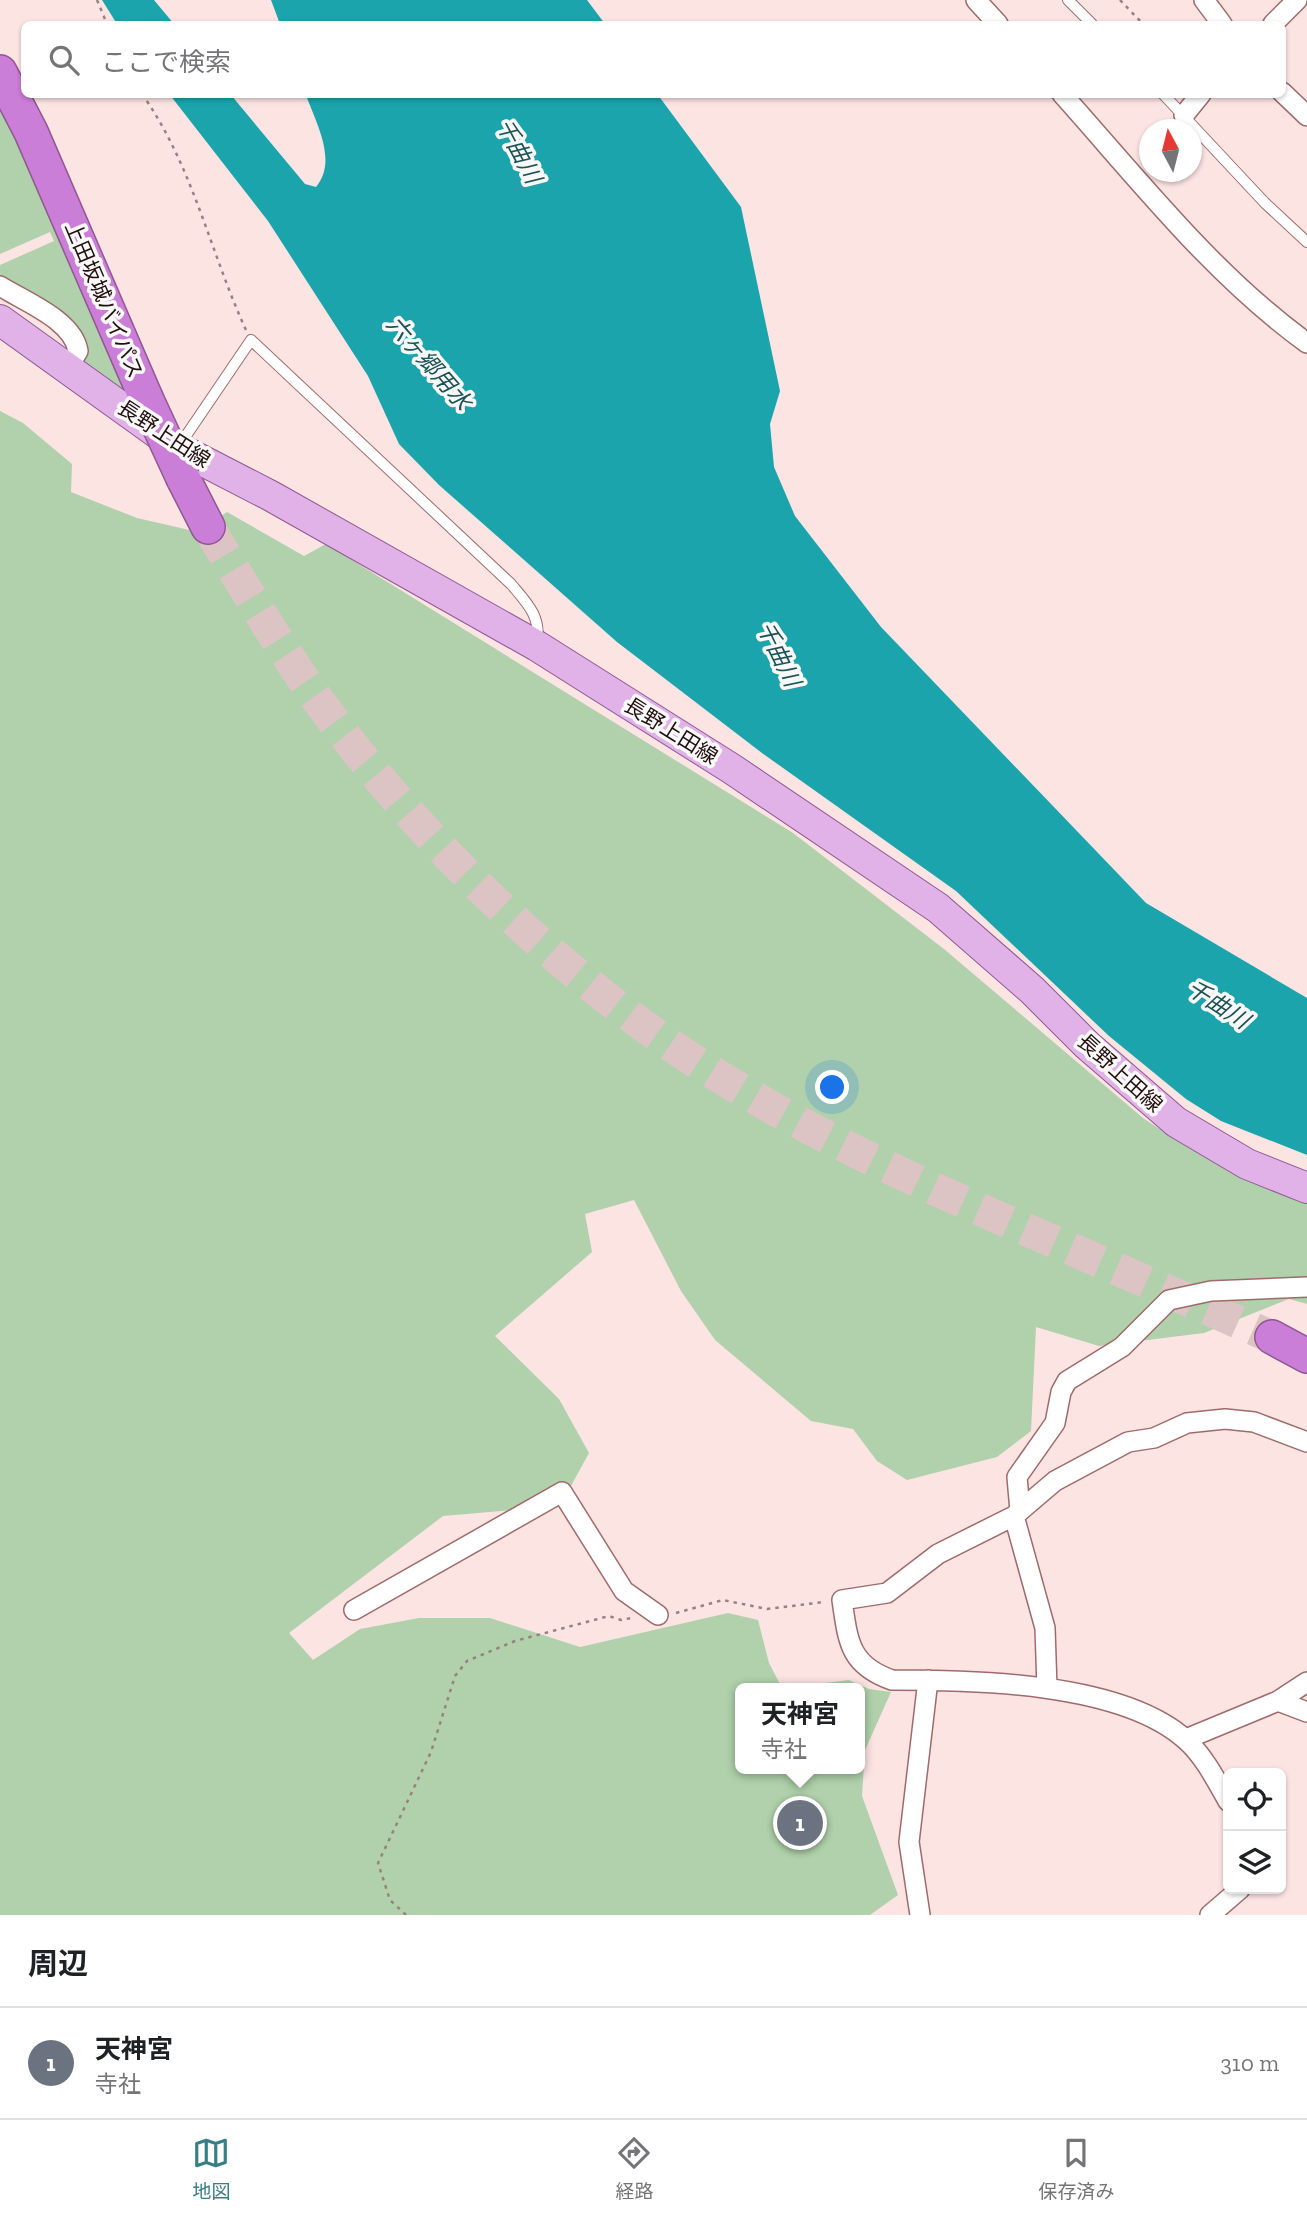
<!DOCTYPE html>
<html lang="ja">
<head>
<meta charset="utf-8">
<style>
  body { margin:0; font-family:"Zilla Slab","Noto Sans JP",serif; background:#f2f2f2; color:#202124 }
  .controls { position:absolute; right:21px; bottom:21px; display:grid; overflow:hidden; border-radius:10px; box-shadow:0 2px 5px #0004 }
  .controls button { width:63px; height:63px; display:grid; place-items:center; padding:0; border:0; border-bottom:2px solid #e0e0e0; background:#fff; color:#202124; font:35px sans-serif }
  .compass { position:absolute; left:1139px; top:119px; width:63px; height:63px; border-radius:50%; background:#fff; box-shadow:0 2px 5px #0004; rotate:353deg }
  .you { position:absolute; left:833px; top:1088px; width:24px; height:24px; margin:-18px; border:5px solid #fff; border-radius:50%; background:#1a73e8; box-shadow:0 0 0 10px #1a73e833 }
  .badge { display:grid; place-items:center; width:46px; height:46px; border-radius:50%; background:#367f84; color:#fff; font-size:23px; font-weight:700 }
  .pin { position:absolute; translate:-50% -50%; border:4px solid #fff; box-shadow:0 2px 7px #0006 }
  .popup { position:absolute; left:735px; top:1683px; width:130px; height:91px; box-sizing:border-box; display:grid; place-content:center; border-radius:10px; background:#fff; filter:drop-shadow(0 2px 5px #0005); font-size:23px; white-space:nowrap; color:#757577 }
  .popup b { font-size:26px; color:#202124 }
  .popup::after { content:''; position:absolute; left:50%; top:100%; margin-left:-14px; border:14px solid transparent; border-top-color:#fff }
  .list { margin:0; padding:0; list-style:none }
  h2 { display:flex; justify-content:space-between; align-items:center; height:91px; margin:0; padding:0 28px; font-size:30px }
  h2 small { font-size:23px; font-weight:400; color:#757577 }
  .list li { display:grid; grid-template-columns:46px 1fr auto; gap:21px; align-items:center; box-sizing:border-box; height:112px; padding:0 28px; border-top:2px solid #e0e0e0 }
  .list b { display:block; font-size:26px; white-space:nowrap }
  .list p { margin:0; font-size:23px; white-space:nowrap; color:#757577 }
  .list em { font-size:23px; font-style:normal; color:#757577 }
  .icon { flex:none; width:38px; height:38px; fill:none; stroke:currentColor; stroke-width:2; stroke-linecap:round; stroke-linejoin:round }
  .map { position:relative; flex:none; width:1307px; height:1915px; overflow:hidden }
  .search { position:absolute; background:#fff; box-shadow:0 2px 5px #0004; left:21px; right:21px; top:21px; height:77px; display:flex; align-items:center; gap:18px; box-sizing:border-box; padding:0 24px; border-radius:10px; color:#757577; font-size:26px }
  .sheet { height:203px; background:#fff }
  nav { display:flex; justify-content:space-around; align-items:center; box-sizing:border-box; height:98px; border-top:2px solid #e0e0e0; background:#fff; font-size:19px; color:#757577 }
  nav a { display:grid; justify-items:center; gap:4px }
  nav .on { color:#367f84 }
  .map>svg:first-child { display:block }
</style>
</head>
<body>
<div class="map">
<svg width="1307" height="1915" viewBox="0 0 1307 1915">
  <rect width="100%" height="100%" fill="#fce4e3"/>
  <!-- green -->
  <path fill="#b0d1ab" d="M0 97 137 405 83 368 84 347 0 284V265L54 241 50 232 0 254Z
    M0 411 23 423 72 464 71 492 137 518 198 532 227 512 304 556 326 544 793 833 944 949 1143 1118 1176 1140 1307 1203V1304L1289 1299 1204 1333 1099 1346 1036 1327 1031 1431 997 1457 907 1480 877 1461 853 1429 811 1421 715 1340 681 1291 634 1200 585 1214 592 1252 495 1336 559 1399 589 1453 560 1506 443 1516 289 1633 313 1660 360 1629 419 1618H490L580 1647 728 1613 758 1620 769 1663 782 1688H740V1769H860V1688H784L849 1680 869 1689 891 1692 865 1750 862 1796 898 1895 870 1915H0Z"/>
  <!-- water -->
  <path fill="#1ba4ac" d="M102 0H154L174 24H117Z
    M271 0H587L605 24H280Z
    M170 95H231L305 184 316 187C338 161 316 123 306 95H658L741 207 780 391 770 424 774 467 795 516 881 627 1146 903 1307 998V1155L1221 1121 1186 1099 1109 1036 956 891 762 753 617 642 439 485 399 444 368 376 268 221Z"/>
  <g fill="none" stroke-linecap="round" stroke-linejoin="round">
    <!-- highway-tunnel -->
    <path stroke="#dbc4c3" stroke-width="33" stroke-dasharray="33 17" stroke-linecap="butt" d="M208 527C245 588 281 650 323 707 422 841 546 961 684 1054 789 1124 904 1176 1020 1227 1104 1263 1188 1300 1272 1337"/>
    <!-- lane casing -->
    <g stroke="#9f6b6a" stroke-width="12">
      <path id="lane" d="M1068 0 1092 24
        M1163 94 1265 203 1307 242
        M179 446 251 340 511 584C527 603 541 616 537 642"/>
    </g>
    <!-- street casing -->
    <g stroke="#9f6b6a" stroke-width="22">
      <path id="street" d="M976 0 998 24
        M1204 0 1222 24
        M1273 24 1297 0
        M1282 92 1307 116
        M1062 94C1139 180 1213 275 1307 343
        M1184 115 1201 94
        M0 286C25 302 73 320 78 351L67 369
        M1020 1511 1017 1477 1055 1423 1061 1392 1067 1381 1122 1347 1169 1300 1211 1291 1307 1287
        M1014 1516 1045 1628 1047 1688
        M354 1610 562 1492 624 1591 658 1615
        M1278 1701 1307 1712
        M1186 1739 1278 1701 1307 1682
        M1228 1801C1216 1780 1204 1756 1186 1740 1122 1682 975 1680 892 1680 849 1665 848 1641 842 1600L887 1593 938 1554 1014 1516 1055 1481 1128 1442 1154 1438 1187 1423 1225 1419 1254 1422 1307 1442
        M920 1915 909 1842 928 1680
        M1210 1915 1240 1889"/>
    </g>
    <!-- primary casing -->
    <g stroke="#905791" stroke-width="32">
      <path id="primary" d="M0 320 178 448 271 496 537 646 732 769 938 908 1032 990 1087 1045 1176 1122 1247 1164 1307 1188"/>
    </g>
    <!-- highway casing -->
    <g stroke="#905791" stroke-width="36">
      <path id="highway" d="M0 72 31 132 146 398
        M183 478 208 527
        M1272 1337 1307 1356"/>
    </g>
    <!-- path -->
    <path stroke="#988281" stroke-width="2.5" stroke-dasharray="3.5 5" stroke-linecap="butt" d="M97 0 107 24
      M1120 0 1143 24
      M142 94C193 166 210 252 246 330
      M676 1613 723 1600 767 1609 824 1602
      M406 1915 390 1900 378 1863 431 1752 455 1676 467 1661 515 1641 609 1616 621 1620 631 1618"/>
    <!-- lane -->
    <use href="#lane" stroke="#fff" stroke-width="10"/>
    <!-- street -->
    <use href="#street" stroke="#fff" stroke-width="19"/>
    <!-- primary -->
    <use href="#primary" stroke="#e0b2e8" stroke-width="30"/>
    <!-- highway -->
    <use href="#highway" stroke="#cb7ed8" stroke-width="33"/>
    <!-- highway-bridge casing -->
    <g stroke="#905791" stroke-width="36" stroke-linecap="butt">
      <path id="highway-bridge" d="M146 398 183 478"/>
    </g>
    <!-- highway-bridge -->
    <use href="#highway-bridge" stroke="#cb7ed8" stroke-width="33"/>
  </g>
  <g text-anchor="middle" stroke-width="7" stroke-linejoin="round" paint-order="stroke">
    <!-- street labels -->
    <g font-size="21" fill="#210e0d" stroke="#f8f8f8">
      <text transform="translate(104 300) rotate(67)" y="7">上田坂城バイパス</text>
      <text transform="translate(164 434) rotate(33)" y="7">長野上田線</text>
      <text transform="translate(671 731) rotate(32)" y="7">長野上田線</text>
      <text transform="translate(1120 1073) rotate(42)" y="7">長野上田線</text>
    </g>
    <!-- water labels -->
    <g font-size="23" font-style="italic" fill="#1e5255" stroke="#f8f8f8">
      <text transform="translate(519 151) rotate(62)" y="8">千曲川</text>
      <text transform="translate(429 363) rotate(49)" y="8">六ヶ郷用水</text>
      <text transform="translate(779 654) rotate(64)" y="8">千曲川</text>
      <text transform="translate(1218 1004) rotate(33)" y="8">千曲川</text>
    </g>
  </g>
</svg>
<div class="controls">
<button><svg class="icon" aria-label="locate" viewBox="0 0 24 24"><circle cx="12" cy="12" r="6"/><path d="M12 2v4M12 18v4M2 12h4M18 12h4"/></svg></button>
<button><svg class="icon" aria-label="layers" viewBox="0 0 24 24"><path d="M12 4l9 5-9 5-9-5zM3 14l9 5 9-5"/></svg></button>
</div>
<svg class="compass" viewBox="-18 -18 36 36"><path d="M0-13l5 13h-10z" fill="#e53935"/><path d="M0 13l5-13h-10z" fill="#757577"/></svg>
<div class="you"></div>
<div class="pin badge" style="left:800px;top:1823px;background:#6b7280">1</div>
<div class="popup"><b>天神宮</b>寺社</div>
<div class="search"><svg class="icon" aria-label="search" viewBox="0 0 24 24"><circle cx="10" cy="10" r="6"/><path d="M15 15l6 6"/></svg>ここで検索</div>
</div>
<section class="sheet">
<h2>周辺<small></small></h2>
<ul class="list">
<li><span class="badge" style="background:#6b7280">1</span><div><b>天神宮</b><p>寺社</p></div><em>310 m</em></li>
</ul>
</section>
<nav>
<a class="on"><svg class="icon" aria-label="map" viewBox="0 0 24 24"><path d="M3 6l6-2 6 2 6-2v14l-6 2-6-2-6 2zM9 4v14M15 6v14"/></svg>地図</a>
<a><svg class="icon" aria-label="directions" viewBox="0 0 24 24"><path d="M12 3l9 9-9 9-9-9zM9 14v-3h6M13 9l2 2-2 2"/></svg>経路</a>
<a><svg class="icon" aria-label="saved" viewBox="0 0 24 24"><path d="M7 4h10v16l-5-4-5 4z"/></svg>保存済み</a>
</nav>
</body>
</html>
